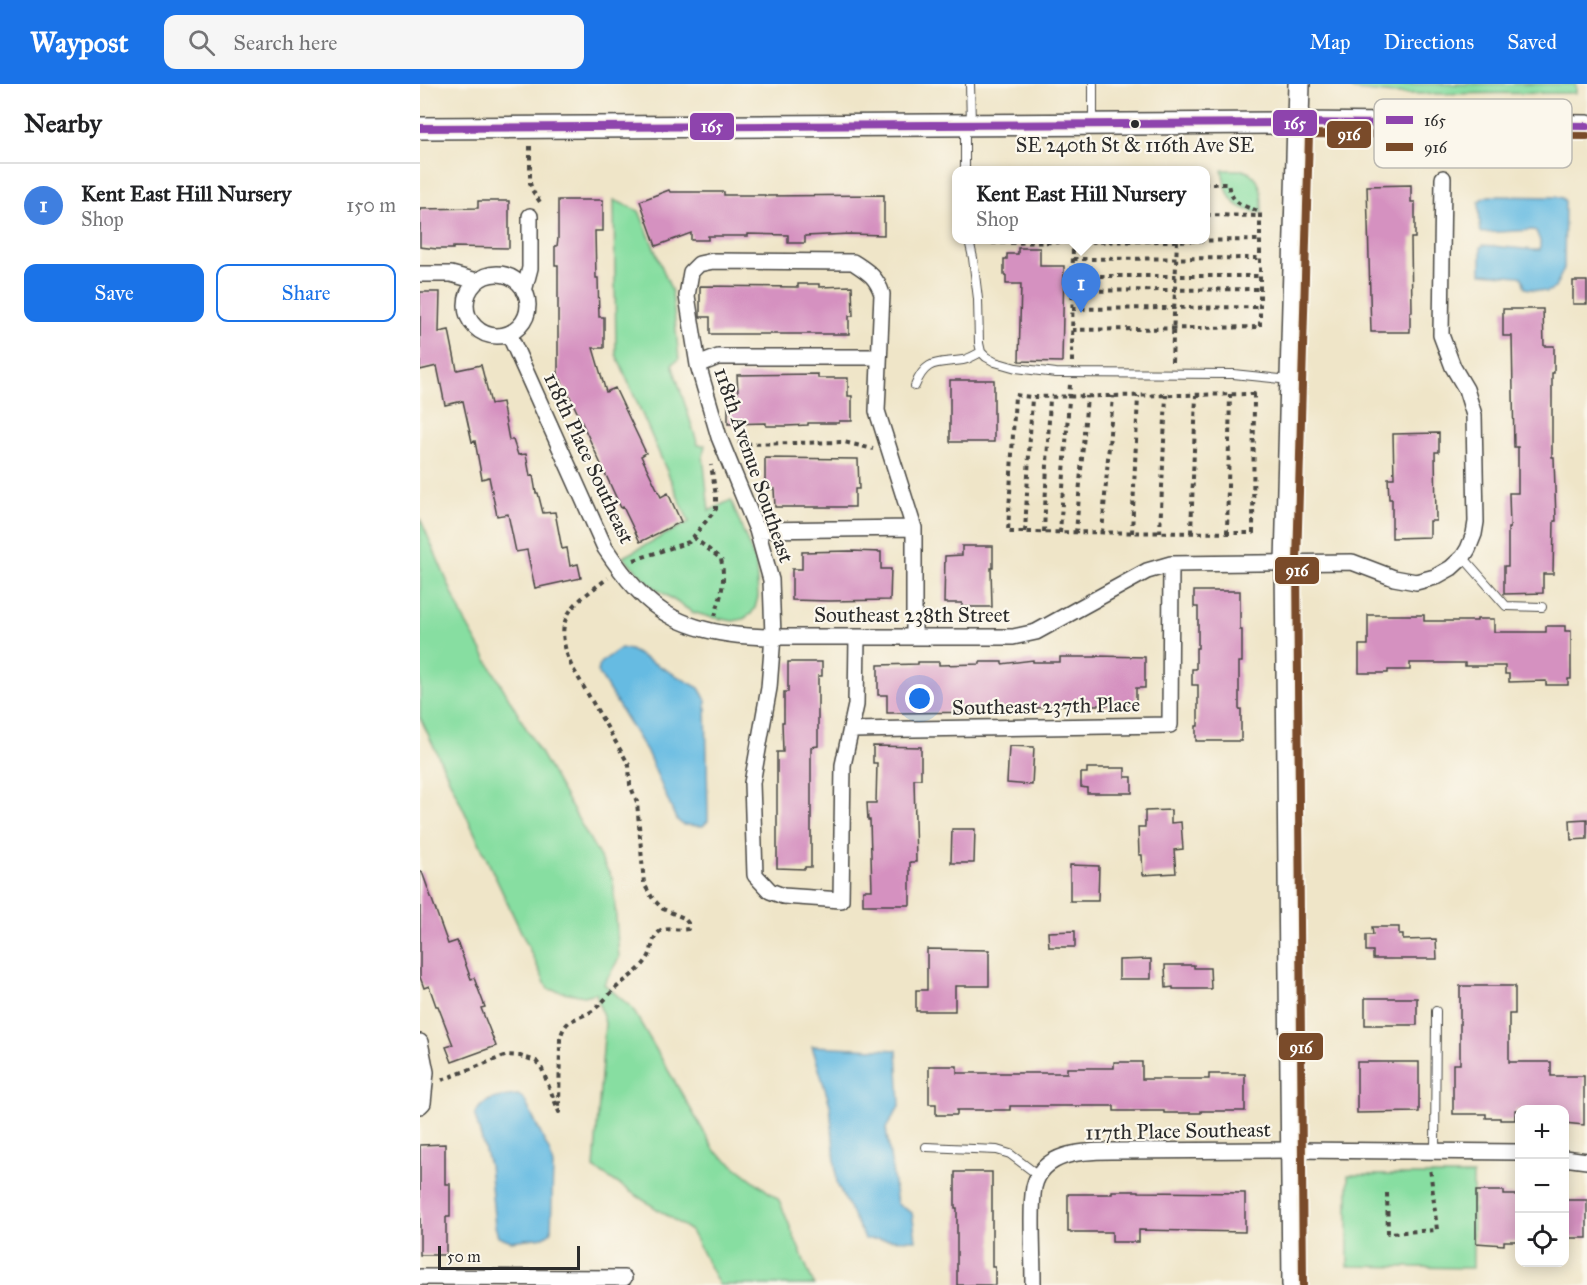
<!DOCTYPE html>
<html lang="en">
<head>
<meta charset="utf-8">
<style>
  body { margin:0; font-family:"IM FELL Great Primer",serif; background:#f6f6f6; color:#202124 }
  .controls { position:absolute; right:18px; bottom:18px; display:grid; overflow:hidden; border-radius:12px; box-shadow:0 3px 15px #0003 }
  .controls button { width:54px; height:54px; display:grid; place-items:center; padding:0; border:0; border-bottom:2px solid #e0e0e0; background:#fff; color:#202124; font:30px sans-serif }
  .scale { position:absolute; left:18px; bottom:15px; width:142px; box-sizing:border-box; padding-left:6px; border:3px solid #2b2b2b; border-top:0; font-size:16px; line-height:21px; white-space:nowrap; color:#2b2b2b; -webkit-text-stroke:4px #fbf7ec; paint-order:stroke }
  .you { position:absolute; left:500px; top:615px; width:21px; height:21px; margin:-15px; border:4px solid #fff; border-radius:50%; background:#1a73e8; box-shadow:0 0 0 9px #1a73e833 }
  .badge { display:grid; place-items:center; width:39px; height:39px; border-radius:50%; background:#1a73e8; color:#fff; font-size:20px; font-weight:700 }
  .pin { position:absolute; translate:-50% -50px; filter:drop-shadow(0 2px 3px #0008) }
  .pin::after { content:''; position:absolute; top:32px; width:21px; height:18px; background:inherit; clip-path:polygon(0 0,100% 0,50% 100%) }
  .popup { position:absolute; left:532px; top:82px; width:258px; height:78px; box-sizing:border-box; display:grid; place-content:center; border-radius:12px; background:#fff; filter:drop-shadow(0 2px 4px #0005); font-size:20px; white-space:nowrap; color:#757577 }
  .popup b { font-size:22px; color:#202124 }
  .popup::after { content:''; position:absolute; left:50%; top:100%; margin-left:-12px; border:12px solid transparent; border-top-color:#fff }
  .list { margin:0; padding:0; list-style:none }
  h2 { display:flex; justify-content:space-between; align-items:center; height:78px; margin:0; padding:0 24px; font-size:26px }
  h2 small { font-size:20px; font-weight:400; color:#757577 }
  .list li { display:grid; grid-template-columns:39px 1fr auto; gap:18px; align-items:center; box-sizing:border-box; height:84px; padding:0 24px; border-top:2px solid #e0e0e0 }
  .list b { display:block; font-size:22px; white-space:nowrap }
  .list p { margin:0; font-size:20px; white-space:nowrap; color:#757577 }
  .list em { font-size:20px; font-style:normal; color:#757577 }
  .actions { display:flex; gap:12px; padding:18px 24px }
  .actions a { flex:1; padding:14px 0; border:2px solid #1a73e8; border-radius:12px; text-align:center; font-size:21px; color:#1a73e8 }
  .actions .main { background:#1a73e8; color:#fff }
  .icon { flex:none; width:33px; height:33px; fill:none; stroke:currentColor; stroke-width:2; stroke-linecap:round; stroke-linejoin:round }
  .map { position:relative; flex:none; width:1167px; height:1201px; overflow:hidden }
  header { display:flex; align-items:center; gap:36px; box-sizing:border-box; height:84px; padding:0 30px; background:#1a73e8; color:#fff }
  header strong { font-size:28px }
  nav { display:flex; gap:33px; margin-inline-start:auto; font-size:21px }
  .search { width:420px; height:54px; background:#f6f6f6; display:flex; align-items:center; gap:15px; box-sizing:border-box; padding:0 21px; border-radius:12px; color:#757577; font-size:22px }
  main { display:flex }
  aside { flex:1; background:#fff }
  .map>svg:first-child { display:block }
</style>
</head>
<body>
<header>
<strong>Waypost</strong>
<div class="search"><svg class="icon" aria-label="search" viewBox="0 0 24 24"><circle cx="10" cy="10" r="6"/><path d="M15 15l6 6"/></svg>Search here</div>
<nav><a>Map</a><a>Directions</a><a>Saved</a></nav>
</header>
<main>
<aside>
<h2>Nearby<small></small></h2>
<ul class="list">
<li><span class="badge" style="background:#3f7fe0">1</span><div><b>Kent East Hill Nursery</b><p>Shop</p></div><em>150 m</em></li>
</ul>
<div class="actions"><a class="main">Save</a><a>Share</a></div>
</aside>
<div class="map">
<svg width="1167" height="1201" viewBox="0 0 1167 1201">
  <rect width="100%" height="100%" fill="#fbf7ec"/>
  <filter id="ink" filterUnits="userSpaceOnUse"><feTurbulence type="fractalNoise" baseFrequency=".0167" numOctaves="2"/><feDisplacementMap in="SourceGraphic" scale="12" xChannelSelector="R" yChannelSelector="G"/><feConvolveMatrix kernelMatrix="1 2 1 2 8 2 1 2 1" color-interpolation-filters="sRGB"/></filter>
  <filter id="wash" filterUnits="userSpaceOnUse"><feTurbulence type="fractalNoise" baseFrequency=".008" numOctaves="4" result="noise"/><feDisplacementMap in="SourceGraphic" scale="24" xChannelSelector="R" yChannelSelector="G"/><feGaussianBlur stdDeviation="1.35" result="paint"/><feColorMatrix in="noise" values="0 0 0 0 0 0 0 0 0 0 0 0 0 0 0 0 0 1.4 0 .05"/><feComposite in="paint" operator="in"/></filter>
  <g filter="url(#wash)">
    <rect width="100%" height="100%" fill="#efe5c8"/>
    <!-- green -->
    <path fill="#87dea1" stroke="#598466" stroke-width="1.5" d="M927 0H1156V9L973 10 934 6Z
      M823 86C843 92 842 112 842 129 812 125 807 114 802 86Z
      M194 116 219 127 252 208 259 275 252 280 278 361H285L283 371 289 427 311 416 336 480 338 513 335 524 331 530 323 535 313 537 290 533 272 528 232 502 203 473 269 438 196 270Z
      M0 434 43 534 193 796 199 874 184 900 212 924 295 1067 359 1116 394 1201H299L271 1147 174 1084 185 939 176 909 164 912 128 905 0 633Z
      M928 1091H1053V1184L928 1182Z"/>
    <!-- water -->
    <path fill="#66bbe2" stroke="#487386" stroke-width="1.5" d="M1069 112 1138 113 1142 114 1145 117 1144 184 1135 204 1127 208 1105 204 1102 193 1099 192 1061 189V163L1063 161 1114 166H1120V157L1116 147 1113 146 1062 149 1060 146 1059 118 1063 114Z
      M201 564 210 566 279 604 286 616 288 737 283 742 263 741 256 735 228 670 178 588 180 579Z
      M392 962 477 966 480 1021 466 1044 477 1120 492 1129 496 1156 445 1155 417 1100 410 1021Z
      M98 1011 104 1015 130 1069 133 1082 131 1148 124 1153 91 1157 78 1152 75 1142 69 1081 55 1032C61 1013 81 1013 98 1011Z"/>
    <g id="blocks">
      <!-- building -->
      <path fill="#d591c0" d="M991 101V118H995V154H991L992 228H990V248H951L947 102Z
        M249 106 250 108H304V111H345V112L464 111V151L430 150 385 152V159H368V151L328 150V152H288V156H271V149L236 162 220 117Z
        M138 116H183V147H175L176 194H178L179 233H184V264H173L186 308 195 304 226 369 221 372 241 413 248 409 261 438 220 458 203 423 201 424 146 304 144 305 141 296 138 298V181H135V162H137L138 154Z
        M58 117H89V164L33 163V165H17L0 163V125L58 124Z
        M598 164H620V182H644L642 278 599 277 601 200H586V191H584V175H587V170H598Z
        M1153 197H1167V220H1153Z
        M378 200H399V203L432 202 433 232H429V250H290V233H280V202L378 203Z
        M0 208H20L19 248 29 246 37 286 61 281 71 320 82 318 89 356H93L98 371 106 370 110 392 113 391 116 409H118L123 429 135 428 142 465 147 464 150 482 158 480 161 494 115 504 107 466 96 468 88 430 77 432 69 393 62 395 55 357 52 358 43 317 25 321 17 282 0 286Z
        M1083 225H1123L1124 262H1134V289H1132V373H1134L1136 437H1134L1133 490H1123V509L1084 510V482H1088V444H1090L1089 409H1098V363H1094L1092 252H1083Z
        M398 290V294H428V312H432V337H419V339H388V341L366 342H346V339L308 340V309H318L317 291Z
        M530 296H574V358H530Z
        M1019 349V368H1015L1016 437H1010V453L972 454V415H969L968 394H974L973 350Z
        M345 374 438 375 439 405H435V423H355L354 405H345Z
        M542 462H573V484H571L572 523H542V519H524L525 472 542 471Z
        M430 467 461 468V485H471L470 516 409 517 372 516V485H382V468Z
        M774 507H820V546H822V578H819V625H821V657H776V642H778V601H772V585H776V564H778V523H774Z
        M948 531H1004V537H1057V535H1074V548H1126V542H1145V547H1151V595H1148V601H1126V597L1089 598V590H1085V582H1045V579H990V586H968V589H939V561H948Z
        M676 572 725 573V604H716V621H641L588 628 467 629V611H458V581L498 580V578H519V581L560 580V578H582V580L613 576V578H640V573H676Z
        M368 578H402V592H398V662L391 663V783H385V785L357 784V668H363L362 638H364V608H368Z
        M453 662 501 663V695H494L496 778H490V821H443V806H452L450 736H448L447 719H456L457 679H453Z
        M589 662 614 663 612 701 587 699Z
        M667 684H705V693H712V709H667V704L661 703V689H667Z
        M751 726V739L761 738 763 765 754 766 756 789 723 791 722 771H719L718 743H725V727Z
        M1167 735V755L1151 756 1150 736Z
        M532 745H555L554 779H531Z
        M650 781 679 782 678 817H650Z
        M0 788H2L28 860 37 857 51 895 54 894 65 923 61 924 76 962 32 978 26 963 33 961 18 922H16L9 902 4 904 0 893Z
        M952 843H979V851H983V856L1016 855 1017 875H953V867H946V851H953Z
        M655 847V863H629L628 848Z
        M507 865 569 866V902H535V927H496V906H507Z
        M731 875V895H699V876Z
        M745 881H774V884H790L791 905H753V903L746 904Z
        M1040 902H1095V930H1089V978H1131V992H1164V1041L1144 1039V1026H1095V1036H1080V1034H1066V1030H1033V980H1040Z
        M945 914H997V941H945Z
        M694 978H722V995H789V990H825V1027H781V1029H744V1027H694V1022H590V1026H537V1031H516V1020H509V982H537V989H647V984H694Z
        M937 978H999V1028L937 1029Z
        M25 1060V1100H30V1133H26V1171H0V1061Z
        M535 1088H572V1183H575V1201H537V1124H535Z
        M692 1107H719V1108L825 1109V1148L719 1146V1158H692V1148H648V1110H692Z
        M1056 1107H1084V1111H1100V1157H1084V1161L1056 1159Z
        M1144 1116H1167V1154H1144Z"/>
    </g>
  </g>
  <g filter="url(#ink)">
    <use href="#blocks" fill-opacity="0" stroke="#484743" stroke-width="1.5"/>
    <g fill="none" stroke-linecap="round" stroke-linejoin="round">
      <!-- service casing -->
      <g stroke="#484743" stroke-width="10">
        <path id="service" d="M550 0 551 39
          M673 0V38
          M545 42V86
          M549 156 553 174 558 215 559 259 561 268 566 273 575 278 596 284 636 289 813 290 870 296
          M495 302C506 274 518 280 543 276 549 275 555 271 561 268
          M1043 473 1086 522 1122 523
          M506 1063 577 1066 590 1070 618 1091
          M1015 1068 1016 927"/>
      </g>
      <!-- minor casing -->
      <g stroke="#484743" stroke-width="18">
        <path id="minor" d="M0 190H31L57 197
          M46 221a31 31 0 1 1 62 0a31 31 0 1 1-62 0Z
          M104 207 110 184V132
          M89 250 185 464C203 491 224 519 254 534 303 559 366 552 420 553 477 553 535 553 593 553L616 548 727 487 751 480 932 478 974 494 996 498 1015 493 1031 484 1043 473 1048 465 1054 450 1056 438 1054 331 1046 305 1033 283 1021 251 1023 94
          M278 281 298 273H459
          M337 446 494 444
          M437 553 436 621 423 681 421 816 363 812 350 807 335 791 332 699 349 604 353 552 351 496 337 446 299 353 278 281 267 212 271 188 279 180 293 177 433 178C448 188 456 192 462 210L457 327 494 444V553
          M431 646 750 641 751 480
          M0 958 6 988 3 1019 0 1022
          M1144 1074 1167 1077
          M0 1193 204 1194
          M613 1201C613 1179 612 1158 612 1136 612 1125 612 1114 614 1103 622 1068 663 1067 691 1067L871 1066 1100 1068"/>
      </g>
      <!-- secondary casing -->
      <g stroke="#484743" stroke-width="24">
        <path id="secondary" d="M0 44 879 39 1167 42
          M873 1201 866 478 879 0"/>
      </g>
      <!-- path -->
      <path stroke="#484743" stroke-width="4" stroke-dasharray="4.5 4.5" stroke-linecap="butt" d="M110 62V99L112 106 122 121
        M786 131 840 132
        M566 156V159L840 156
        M653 175 840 174
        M653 192H840
        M653 207 840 205
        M652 225 840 223
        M652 246 840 243V128C823 121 812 121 808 100H786
        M652 278 653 156
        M752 278 757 156
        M834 310 833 449 588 448 595 311 612 313Z
        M318 358 324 360 424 358 453 365
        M605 448 612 313
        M624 448 630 313
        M640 449 650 300
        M656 449 667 312
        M682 449 693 312
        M712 449 718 312
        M740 449 746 311
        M771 449 776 311
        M807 449 810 310
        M273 453 301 475C306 497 301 511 295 532
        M214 476 269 458 296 425V412L291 381
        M22 996 87 971 100 972 116 977 122 985 139 1028 140 955C146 930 159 938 176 924 184 917 191 908 199 901 210 892 222 885 229 872 232 866 232 856 237 850 244 842 258 847 268 845V839L264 834 243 825 233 815 224 800 217 718 210 701 209 681 151 581C131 533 152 521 188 494
        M967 1109 968 1149 1017 1146 1010 1083"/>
      <!-- service -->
      <use href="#service" stroke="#fff" stroke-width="8"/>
      <!-- minor -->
      <use href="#minor" stroke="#fff" stroke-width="15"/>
      <!-- secondary -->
      <use href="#secondary" stroke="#fff" stroke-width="21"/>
      <!-- bus-1 casing -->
      <g stroke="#fbf7ec" stroke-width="12">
        <path id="bus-1" d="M0 44 879 39 1167 42"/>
      </g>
      <!-- bus-2 casing -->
      <g stroke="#fbf7ec" stroke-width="12">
        <path id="bus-2" d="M883 1201 877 478 889 50 1167 52"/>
      </g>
      <!-- bus-1 -->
      <use href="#bus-1" stroke="#8e44ad" stroke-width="8"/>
      <!-- bus-2 -->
      <use href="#bus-2" stroke="#7a4b2a" stroke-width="8"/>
    </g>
  </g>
  <!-- markers -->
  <circle fill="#2b2b2b" stroke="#fbf7ec" stroke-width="2" cx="715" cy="40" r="5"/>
  <g text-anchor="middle" stroke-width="4.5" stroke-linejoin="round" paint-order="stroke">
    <!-- bus labels -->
    <g font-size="20" fill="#2b2b2b" stroke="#fbf7ec">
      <text x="715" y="68">SE 240th St &amp; 116th Ave SE</text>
    </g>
    <!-- street labels -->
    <g font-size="21" fill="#2b2b2b" stroke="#fbf7ec">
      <text transform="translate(169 374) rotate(65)" y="7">118th Place Southeast</text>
      <text transform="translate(334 381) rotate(71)" y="7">118th Avenue Southeast</text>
      <text x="492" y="538">Southeast 238th Street</text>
      <text transform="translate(626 622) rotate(-1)" y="7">Southeast 237th Place</text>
      <text transform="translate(758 1047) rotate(-1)" y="7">117th Place Southeast</text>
    </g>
  </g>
  <!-- legend -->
  <rect x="954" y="15" width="198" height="69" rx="9" fill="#fbf7ec" stroke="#bdbab2" stroke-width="1.5"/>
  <rect x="966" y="32" width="27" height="8" fill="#8e44ad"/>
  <rect x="966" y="59" width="27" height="8" fill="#7a4b2a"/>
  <g font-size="16" fill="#2b2b2b">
    <text x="1004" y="42">165</text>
    <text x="1004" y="69">916</text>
  </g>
  <g stroke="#fbf7ec" stroke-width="2">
    <rect x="852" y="25" width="46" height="28" rx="6" fill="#8e44ad"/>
    <rect x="269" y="28" width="46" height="29" rx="6" fill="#8e44ad"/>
    <rect x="906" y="36" width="46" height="29" rx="6" fill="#7a4b2a"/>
    <rect x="854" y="472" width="46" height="29" rx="6" fill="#7a4b2a"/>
    <rect x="858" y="948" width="46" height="29" rx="6" fill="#7a4b2a"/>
  </g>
  <g font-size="16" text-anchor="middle" font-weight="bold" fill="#fff">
    <text x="875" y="45">165</text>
    <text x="292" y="48">165</text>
    <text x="929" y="56">916</text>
    <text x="877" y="492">916</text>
    <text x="881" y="969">916</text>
  </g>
</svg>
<div class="controls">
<button>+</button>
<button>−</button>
<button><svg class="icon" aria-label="locate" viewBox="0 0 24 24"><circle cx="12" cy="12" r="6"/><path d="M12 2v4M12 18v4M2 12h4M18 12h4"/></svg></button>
</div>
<div class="scale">50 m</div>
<div class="you"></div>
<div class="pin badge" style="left:661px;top:229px;background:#3f7fe0">1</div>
<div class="popup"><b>Kent East Hill Nursery</b>Shop</div>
</div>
</main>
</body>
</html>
